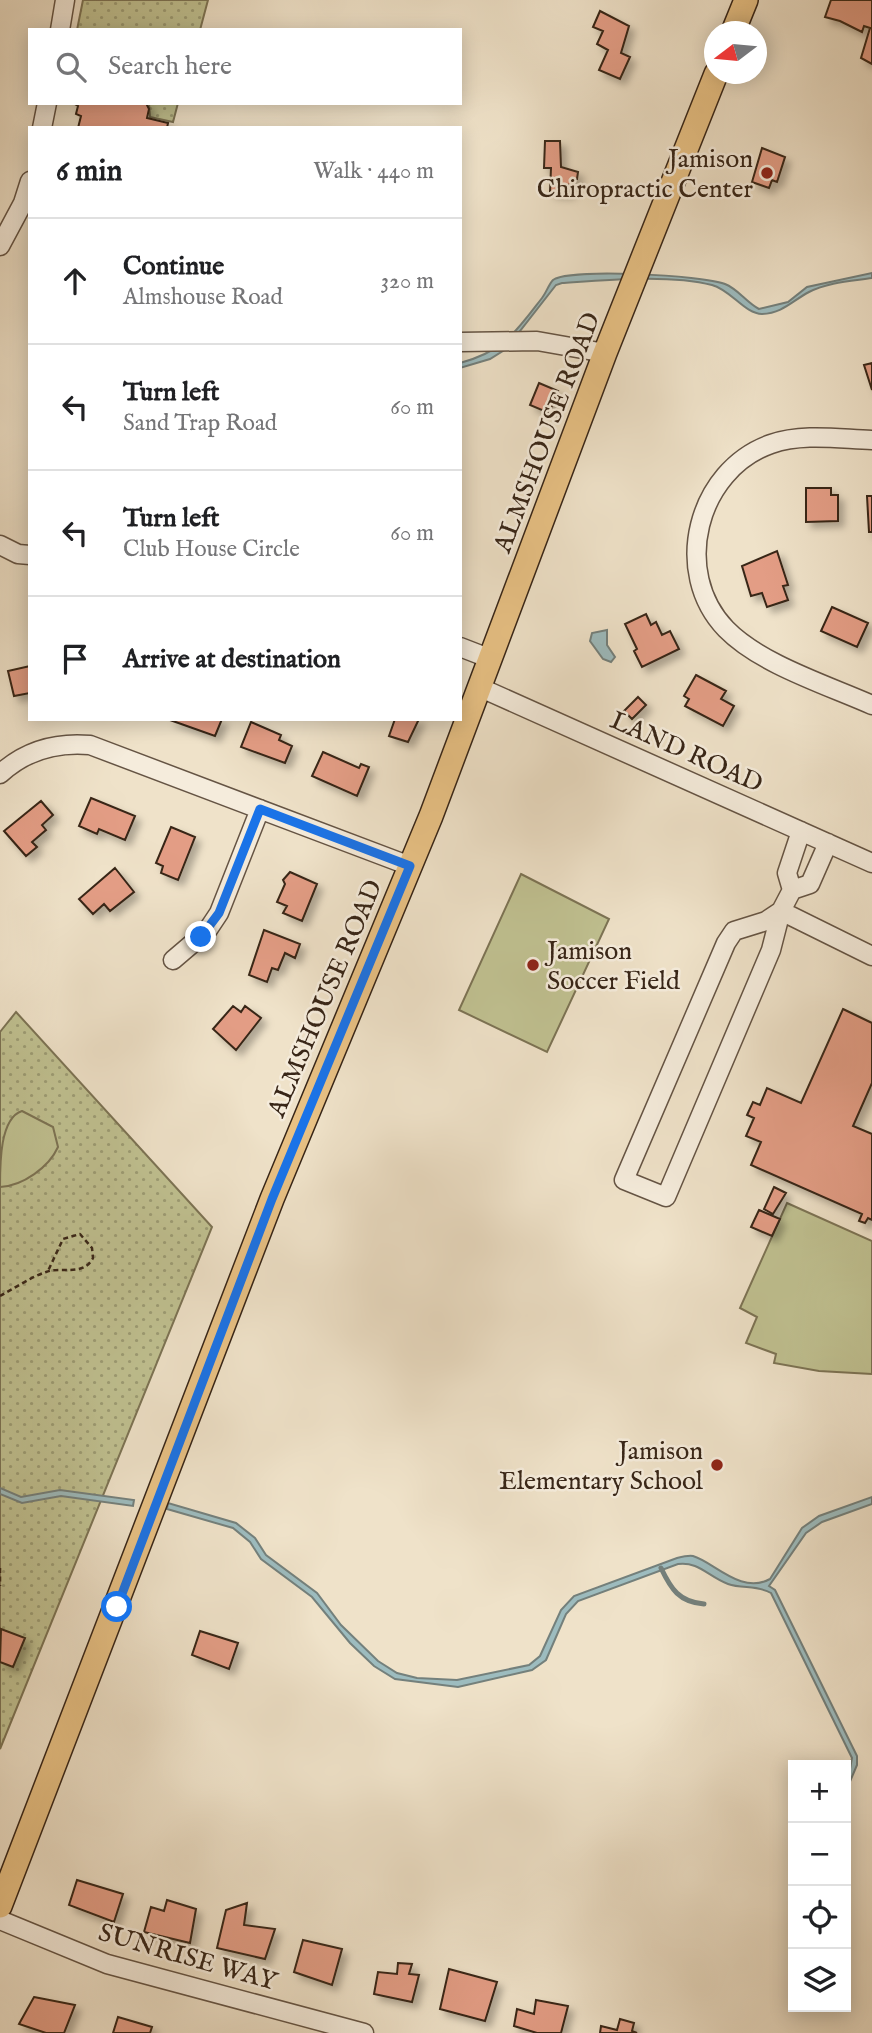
<!DOCTYPE html>
<html lang="en">
<head>
<meta charset="utf-8">
<style>
  body { margin:0; font-family:"IM FELL English",serif; background:#f6f6f6; color:#202124 }
  .controls { position:absolute; right:21px; bottom:21px; display:grid; overflow:hidden; border-radius:0px; box-shadow:0 4px 18px #0003 }
  .controls button { width:63px; height:63px; display:grid; place-items:center; padding:0; border:0; border-bottom:2px solid #e0e0e0; background:#fff; color:#202124; font:35px sans-serif }
  .compass { position:absolute; left:704px; top:21px; width:63px; height:63px; border-radius:50%; background:#fff; box-shadow:0 4px 18px #0003; rotate:254deg }
  .stop { position:absolute; width:21px; height:21px; margin:-16px; border:5px solid #1a73e8; border-radius:50%; background:#fff }
  .stop.end { background:#1a73e8; border-color:#fff; box-shadow:0 2px 7px #0008 }
  .list { margin:0; padding:0; list-style:none }
  h2 { display:flex; justify-content:space-between; align-items:center; height:91px; margin:0; padding:0 28px; font-size:30px }
  h2 small { font-size:23px; font-weight:400; color:#757577 }
  .list li { display:grid; grid-template-columns:46px 1fr auto; gap:21px; align-items:center; box-sizing:border-box; height:126px; padding:0 28px; border-top:2px solid #e0e0e0 }
  .list b { display:block; font-size:26px; white-space:nowrap }
  .list p { margin:0; font-size:23px; white-space:nowrap; color:#757577 }
  .list em { font-size:23px; font-style:normal; color:#757577 }
  .icon { flex:none; width:38px; height:38px; fill:none; stroke:currentColor; stroke-width:2; stroke-linecap:round; stroke-linejoin:round }
  .map { position:relative; flex:none; width:872px; height:2033px; overflow:hidden }
  .search { position:absolute; background:#fff; box-shadow:0 4px 18px #0003; left:28px; top:28px; width:434px; height:77px; display:flex; align-items:center; gap:18px; box-sizing:border-box; padding:0 24px; border-radius:0px; color:#757577; font-size:26px }
  .panel { position:absolute; background:#fff; box-shadow:0 4px 18px #0003; left:28px; top:126px; width:434px; height:595px; border-radius:0px }
  .map>svg:first-child { display:block }
</style>
</head>
<body>
<div class="map">
<svg width="872" height="2033" viewBox="0 0 872 2033">
  <defs>
    <pattern id="grass-dots" width="8" height="8" patternUnits="userSpaceOnUse" patternTransform="scale(1.75)"><rect width="8" height="8" fill="#c0c191"/><path d="M2 2h.1M6 6h.1" fill="none" stroke="#9d9d75" stroke-width="1.8" stroke-linecap="round"/></pattern>
    <filter id="shadow"><feDropShadow dx="5.5" dy="5.5" stdDeviation="3.5" flood-color="#0004"/></filter>
  </defs>
  <rect width="100%" height="100%" fill="#efe2c9"/>
  <filter id="stains"><feTurbulence type="fractalNoise" baseFrequency=".00286" numOctaves="4"/><feColorMatrix values="0 0 0 0 .2 0 0 0 0 .09 0 0 0 0 .02 0 0 0 .5 -.17"/></filter>
  <radialGradient id="worn" r=".72"><stop offset=".6" stop-color="#630" stop-opacity="0"/><stop offset="1" stop-color="#630" stop-opacity=".3"/></radialGradient>
  <!-- grass -->
  <path fill="url(#grass-dots)" stroke="#7c7354" stroke-width="2" d="M83 0H208L200 30H77Z
    M149 103H178L173 122 150 117Z
    M16 1012 212 1227 0 1749V1032Z"/>
  <!-- park -->
  <path fill="#c0c191" stroke="#7c7354" stroke-width="2" d="M521 874 609 919 547 1052 459 1010Z
    M22 1111 53 1127 58 1147C49 1167 23 1186 0 1187 0 1163 0 1118 22 1111Z
    M787 1203 872 1241V1374L819 1371 774 1363 776 1354 746 1343 757 1317 740 1308Z"/>
  <!-- water -->
  <path fill="#9dbcbf" stroke="#74807c" stroke-width="2" d="M872 273V278C852 281 828 282 809 292 792 301 783 313 762 314 745 314 731 290 712 285 670 274 605 280 562 283L556 285 506 349 490 359 460 368V363C504 351 515 333 542 298 546 293 549 284 553 280 570 268 703 275 725 284 738 289 746 302 759 309L788 302 807 287Z
    M607 630V645L615 657 611 662 603 659 590 641 592 633Z
    M0 1488 21 1497 60 1490 134 1500 133 1506 61 1496 22 1503 0 1494Z
    M872 1497V1504L822 1522 806 1533 769 1586 775 1590 857 1756V1765L846 1791 852 1758 771 1593C758 1585 742 1589 728 1584 709 1577 698 1561 678 1564L578 1601 566 1614 546 1660 532 1670 458 1687 395 1679 374 1666 350 1643 312 1597 261 1559 250 1542 233 1528 167 1509 168 1503 236 1523 255 1538 266 1555 317 1593 341 1625 378 1661 397 1673 417 1678 457 1680 529 1665 540 1656 561 1610 574 1596 677 1558C681 1557 689 1555 693 1556 714 1562 741 1595 770 1579L802 1528 819 1516Z"/>
  <g fill="none" stroke-linecap="round" stroke-linejoin="round">
    <!-- stream -->
    <path stroke="#74807c" stroke-width="5" d="M661 1568C671 1589 679 1602 704 1604"/>
  </g>
  <!-- building -->
  <path fill="#e39d85" stroke="#372517" stroke-width="2" filter="url(#shadow)" d="M831 0H872V64L861 58 870 28 864 26 862 32 840 21 825 17Z
    M600 11 629 26 621 53 630 57 620 79 599 70 608 50 597 44 603 31 593 27Z
    M73 103H146L149 109 147 118 168 123 167 128H78L81 116 76 114 78 106Z
    M545 141H560L561 167 578 172 577 179H573L572 186 569 185V193L550 192 551 168H544Z
    M762 148 785 157 777 182 772 180 769 188 752 182Z
    M872 363V390L864 365Z
    M539 383 558 391 549 413 530 405Z
    M806 488H831V495H838V521L806 522Z
    M867 496H872V532H869Z
    M777 551 788 585 783 586 788 600 767 607 762 593 751 596 742 566Z
    M832 607 868 623 857 647 821 631Z
    M646 614 651 625 656 622 662 635 670 631 679 649 642 667 634 651 637 649 625 624Z
    M30 666V693L14 696 8 671Z
    M696 675 726 691 721 699 734 706 723 726 685 706 689 699 684 696Z
    M638 697 646 705 632 719 624 711Z
    M222 719 215 736 170 720 171 719Z
    M395 719H419L408 742 389 736Z
    M251 722 281 735 279 740 292 746 285 763 241 747Z
    M323 752 359 768 361 764 369 767 357 796 312 776Z
    M91 798 135 816 125 840 99 829 97 834 79 826Z
    M41 801 53 815 42 825 46 830 32 842 37 847 26 856 4 831Z
    M171 827 195 837 178 880 161 873 163 866 156 863Z
    M115 868 134 892 110 911 104 904 93 914 79 899Z
    M290 872 317 884 302 921 283 913 287 906 277 902 285 884 283 880Z
    M264 930 300 944 295 958 285 953 278 970 272 968 267 982 249 975Z
    M233 1006 241 1012 245 1006 261 1018 236 1050 213 1029Z
    M843 1009 872 1023V1083L853 1126 872 1134V1220L868 1218 865 1223 859 1221 862 1214 751 1165 761 1142 746 1136 754 1118 747 1115 753 1102 760 1105 767 1088 801 1103Z
    M774 1187 786 1193 773 1214 764 1209Z
    M759 1210 780 1219 772 1236 751 1227Z
    M1 1629 25 1638 13 1667 0 1662Z
    M200 1631 238 1643 229 1669 192 1655Z
    M77 1880 123 1894 114 1922 69 1905Z
    M167 1900 196 1909 190 1943 144 1932 151 1907 164 1911Z
    M247 1903 244 1925 275 1929 265 1959 217 1948 226 1910Z
    M303 1940 342 1949 332 1985 294 1972Z
    M398 1963 412 1964 409 1974 419 1975 412 2002 374 1994 378 1972 397 1974Z
    M449 1969 497 1982 485 2021 440 2009Z
    M34 1997 75 2005 64 2033H46L19 2024Z
    M536 2000 568 2006 561 2033H537L514 2026 517 2009 534 2014Z
    M118 2017 152 2027 150 2033H113Z
    M620 2019 634 2023 632 2031 637 2033H600L601 2026 617 2030Z"/>
  <g fill="none" stroke-linecap="round" stroke-linejoin="round">
    <!-- minor casing -->
    <g stroke="#655444" stroke-width="21">
      <path id="minor" d="M60 30 65 0
        M42 128 47 103
        M0 246 23 203 30 181
        M460 342 537 341 605 353
        M872 440C839 439 803 433 771 444 697 470 671 572 726 629 760 664 827 685 872 705
        M0 545 18 554 30 555
        M460 647 491 659
        M481 688 872 863
        M0 774C26 750 56 742 90 745L410 866
        M792 890 787 873 801 831
        M781 911 766 921 734 931 726 943 624 1180 666 1197 771 950 781 911 792 890 810 884 828 843
        M781 911 872 956
        M173 960 207 931 219 913 260 809
        M0 1920 107 1964 364 2033"/>
    </g>
    <!-- major casing -->
    <g stroke="#372517" stroke-width="26">
      <path id="major" d="M733 32 746 0
        M0 1906 272 1199 431 816 605 353 716 74"/>
    </g>
    <!-- path -->
    <path stroke="#372517" stroke-width="2.5" stroke-dasharray="5 3.5" stroke-linecap="butt" d="M0 1296C15 1288 31 1277 46 1272 62 1266 83 1277 93 1258L92 1248 80 1234 63 1239 48 1271
      M0 1568V1586"/>
    <!-- minor -->
    <use href="#minor" stroke="#f5ecdc" stroke-width="18"/>
    <!-- major -->
    <use href="#major" stroke="#e8c184" stroke-width="23"/>
  </g>
  <g fill="none" stroke-linecap="round" stroke-linejoin="round">
    <!-- route -->
    <path stroke="#1a73e8" stroke-width="9" d="M117 1607 272 1199 410 866 260 809 219 913 201 937"/>
  </g>
  <!-- markers -->
  <g fill="#8f2418" stroke="#f5ecdc" stroke-width="2.5">
    <circle cx="767" cy="173" r="7"/>
    <circle cx="533" cy="965" r="7"/>
    <circle cx="717" cy="1465" r="7"/>
  </g>
  <g text-anchor="middle" stroke-width="5" stroke-linejoin="round" paint-order="stroke">
    <!-- poi labels -->
    <g font-size="26" fill="#372517" stroke="#f5ecdc" text-anchor="end">
      <text x="753" y="167">Jamison<tspan x="753" dy="30">Chiropractic Center</tspan></text>
      <text x="547" y="959" text-anchor="start">Jamison<tspan x="547" dy="30">Soccer Field</tspan></text>
      <text x="703" y="1459">Jamison<tspan x="703" dy="30">Elementary School</tspan></text>
    </g>
    <!-- street labels -->
    <g font-size="26" fill="#372517" stroke="#f5ecdc">
      <text transform="translate(546 432) rotate(-69)" y="9">ALMSHOUSE ROAD</text>
      <text transform="translate(687 751) rotate(24)" y="9">LAND ROAD</text>
      <text transform="translate(324 998) rotate(-67)" y="9">ALMSHOUSE ROAD</text>
      <text transform="translate(188 1956) rotate(16)" y="9">SUNRISE WAY</text>
    </g>
  </g>
  <rect width="100%" height="100%" filter="url(#stains)"/>
  <rect width="100%" height="100%" fill="url(#worn)"/>
</svg>
<div class="controls">
<button>+</button>
<button>−</button>
<button><svg class="icon" aria-label="locate" viewBox="0 0 24 24"><circle cx="12" cy="12" r="6"/><path d="M12 2v4M12 18v4M2 12h4M18 12h4"/></svg></button>
<button><svg class="icon" aria-label="layers" viewBox="0 0 24 24"><path d="M12 4l9 5-9 5-9-5zM3 14l9 5 9-5"/></svg></button>
</div>
<svg class="compass" viewBox="-18 -18 36 36"><path d="M0-13l5 13h-10z" fill="#e53935"/><path d="M0 13l5-13h-10z" fill="#757577"/></svg>
<div class="stop" style="left:117px;top:1607px"></div>
<div class="stop end" style="left:201px;top:937px"></div>
<div class="search"><svg class="icon" aria-label="search" viewBox="0 0 24 24"><circle cx="10" cy="10" r="6"/><path d="M15 15l6 6"/></svg>Search here</div>
<section class="panel">
<h2>6 min<small>Walk · 440 m</small></h2>
<ul class="list">
<li><svg class="icon" aria-label="ahead" viewBox="0 0 24 24"><path d="M12 20V5M6 11l6-6 6 6"/></svg><div><b>Continue</b><p>Almshouse Road</p></div><em>320 m</em></li>
<li><svg class="icon" aria-label="left" viewBox="0 0 24 24"><path d="M17 20v-9H6M10 6l-5 5 5 5"/></svg><div><b>Turn left</b><p>Sand Trap Road</p></div><em>60 m</em></li>
<li><svg class="icon" aria-label="left" viewBox="0 0 24 24"><path d="M17 20v-9H6M10 6l-5 5 5 5"/></svg><div><b>Turn left</b><p>Club House Circle</p></div><em>60 m</em></li>
<li><svg class="icon" aria-label="arrive" viewBox="0 0 24 24"><path d="M6 21V4h12l-3 4 3 4H6"/></svg><div><b>Arrive at destination</b></div></li>
</ul>
</section>
</div>
</body>
</html>
